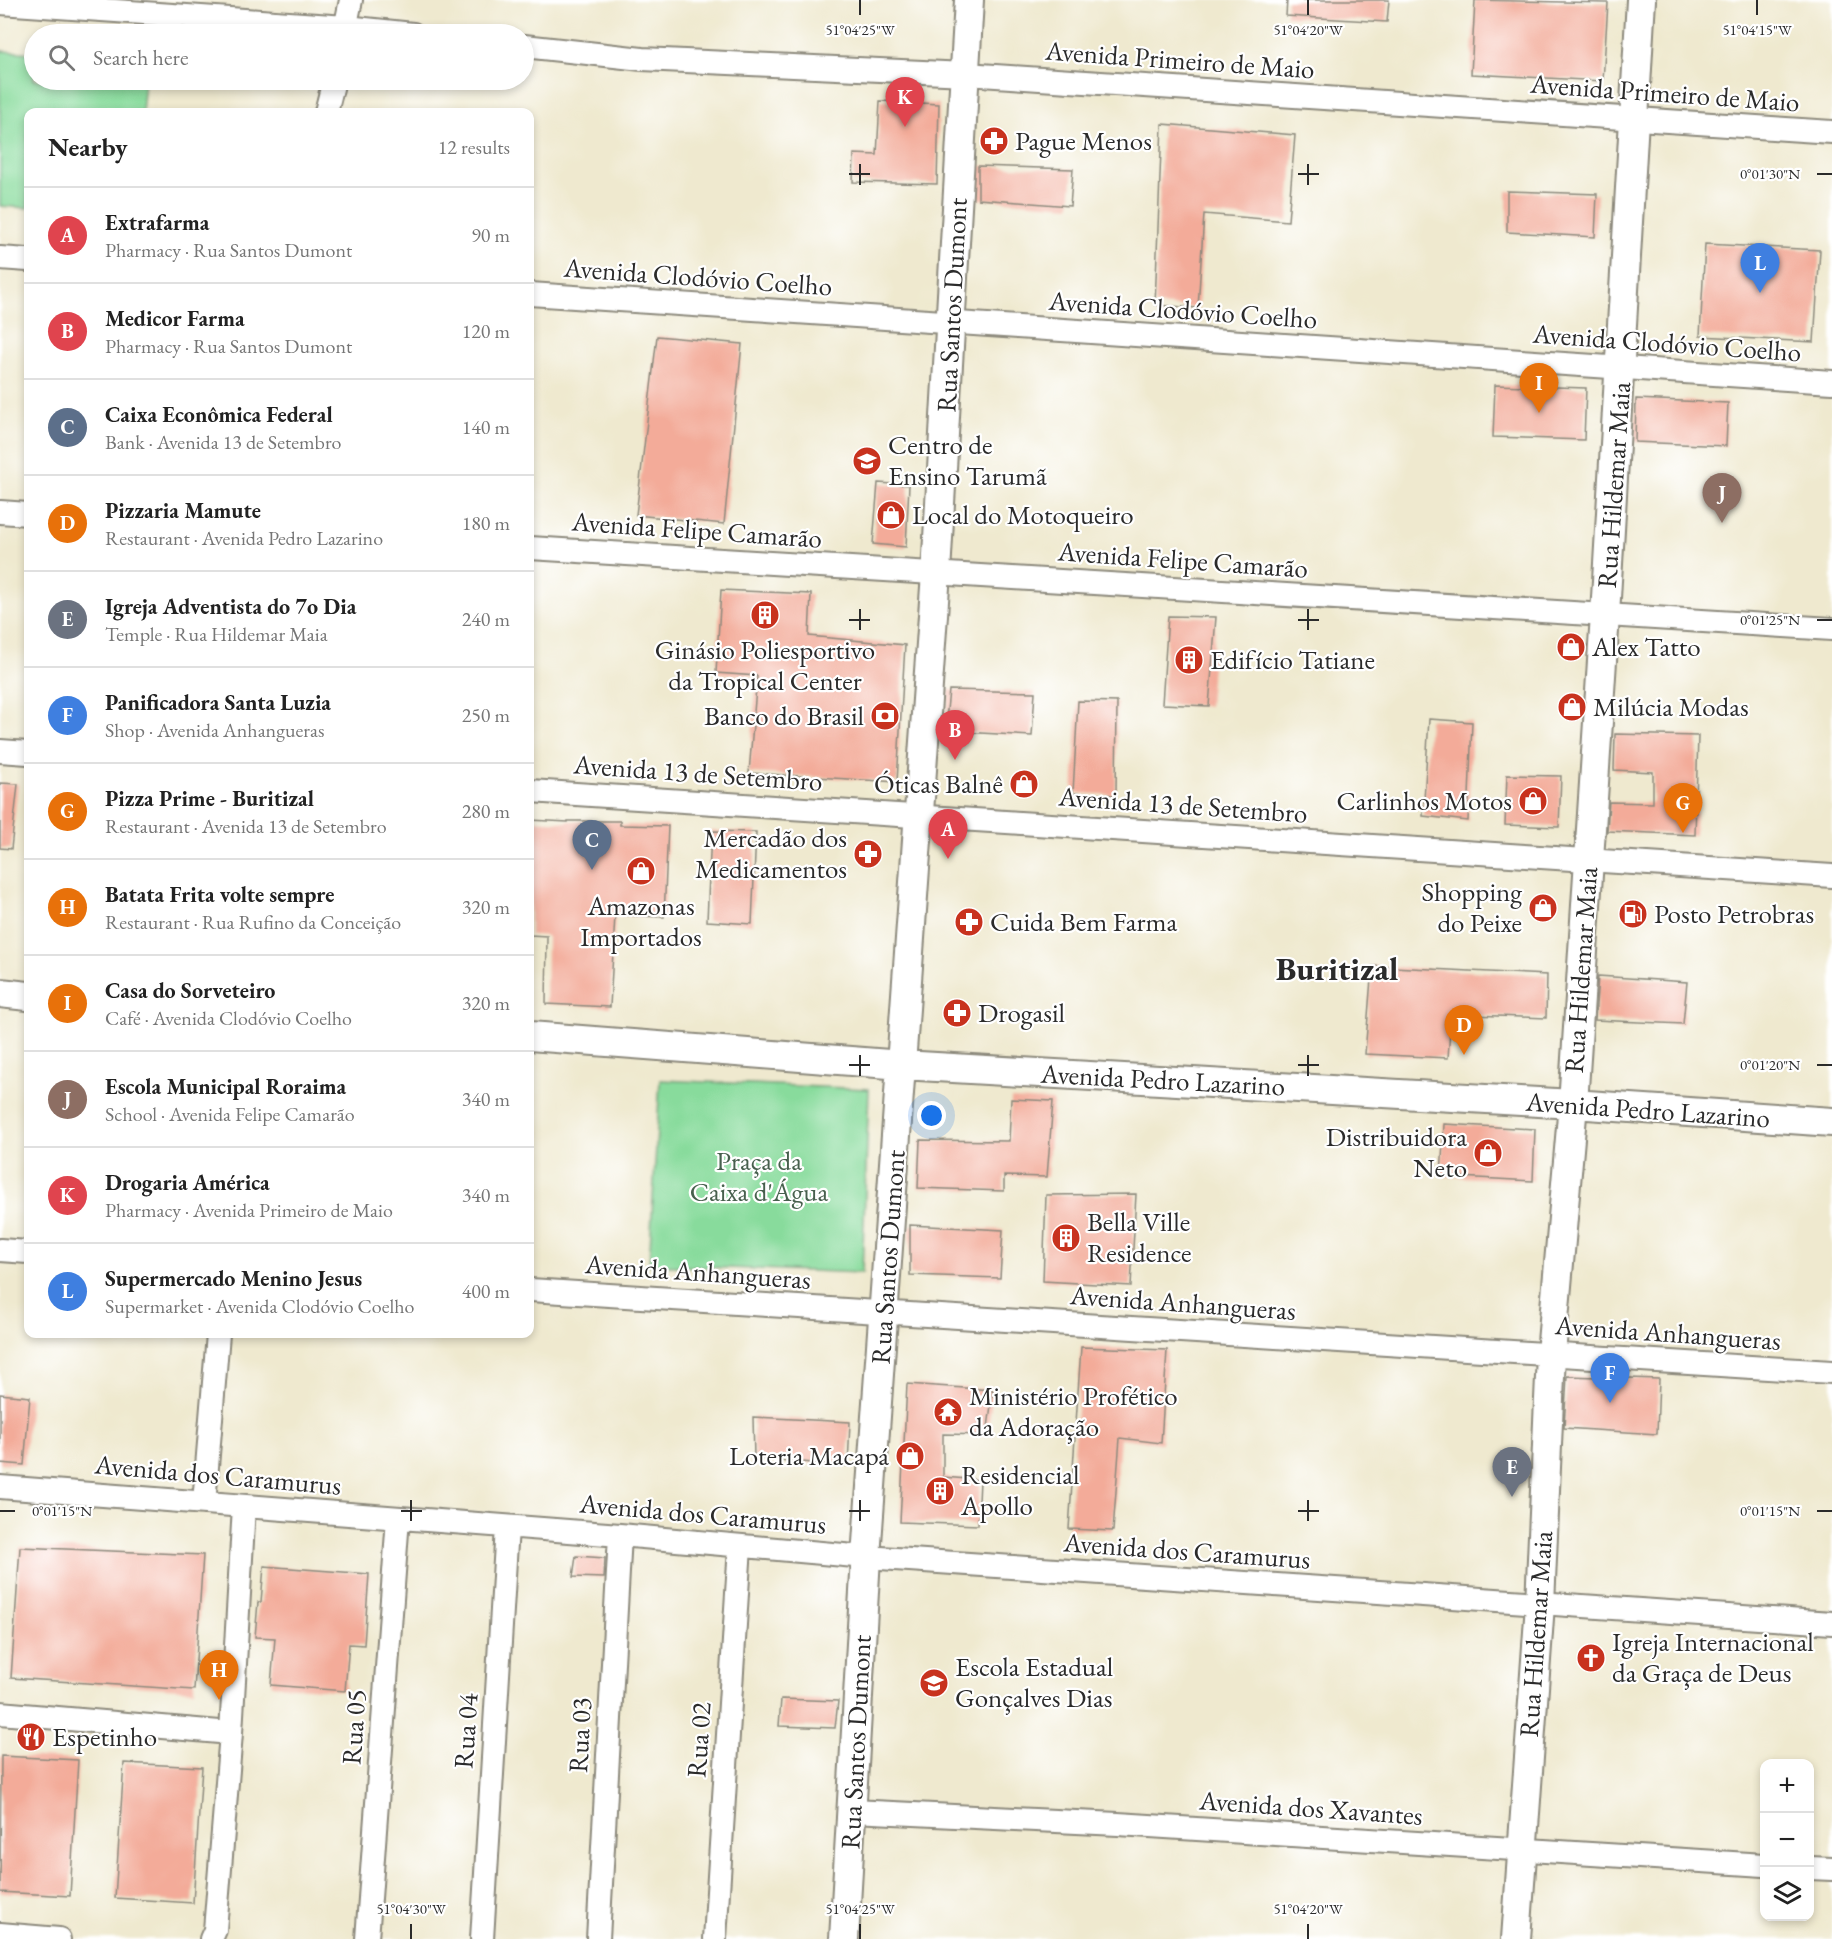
<!DOCTYPE html>
<html lang="en">
<head>
<meta charset="utf-8">
<style>
  body { margin:0; font-family:"EB Garamond",serif; background:#f6f6f6; color:#222 }
  .controls { position:absolute; right:18px; bottom:18px; display:grid; overflow:hidden; border-radius:12px; box-shadow:0 3px 9px #0003 }
  .controls button { width:54px; height:54px; display:grid; place-items:center; padding:0; border:0; border-bottom:2px solid #e0e0e0; background:#fff; color:#222; font:30px sans-serif }
  .you { position:absolute; left:932px; top:1116px; width:21px; height:21px; margin:-15px; border:4px solid #fff; border-radius:50%; background:#1a73e8; box-shadow:0 0 0 9px #1a73e833 }
  .badge { display:grid; place-items:center; width:39px; height:39px; border-radius:50%; background:#2563eb; color:#fff; font-size:20px; font-weight:700 }
  .pin { position:absolute; translate:-50% -50px; filter:drop-shadow(0 2px 3px #0008) }
  .pin::after { content:''; position:absolute; top:32px; width:21px; height:18px; background:inherit; clip-path:polygon(0 0,100% 0,50% 100%) }
  .list { margin:0; padding:0; list-style:none }
  h2 { display:flex; justify-content:space-between; align-items:center; height:78px; margin:0; padding:0 24px; font-size:26px }
  h2 small { font-size:20px; font-weight:400; color:#767676 }
  .list li { display:grid; grid-template-columns:39px 1fr auto; gap:18px; align-items:center; box-sizing:border-box; height:96px; padding:0 24px; border-top:2px solid #e0e0e0 }
  .list b { display:block; font-size:22px; white-space:nowrap }
  .list p { margin:0; font-size:20px; white-space:nowrap; color:#767676 }
  .list em { font-size:20px; font-style:normal; color:#767676 }
  .icon { flex:none; width:33px; height:33px; fill:none; stroke:currentColor; stroke-width:2; stroke-linecap:round; stroke-linejoin:round }
  .map { position:relative; flex:none; width:1832px; height:1939px; overflow:hidden }
  .search { position:absolute; background:#fff; box-shadow:0 3px 9px #0003; left:24px; top:24px; width:510px; height:66px; display:flex; align-items:center; gap:15px; box-sizing:border-box; padding:0 21px; border-radius:33px; color:#767676; font-size:22px }
  .panel { position:absolute; background:#fff; box-shadow:0 3px 9px #0003; left:24px; top:108px; width:510px; height:1230px; border-radius:12px }
  .map>svg:first-child { display:block }
</style>
</head>
<body>
<div class="map">
<svg width="1832" height="1939" viewBox="0 0 1832 1939">
  <rect width="100%" height="100%" fill="#fff"/>
  <filter id="ink" filterUnits="userSpaceOnUse"><feTurbulence type="fractalNoise" baseFrequency=".0167" numOctaves="2"/><feDisplacementMap in="SourceGraphic" scale="12" xChannelSelector="R" yChannelSelector="G"/><feConvolveMatrix kernelMatrix="1 2 1 2 8 2 1 2 1" color-interpolation-filters="sRGB"/></filter>
  <filter id="wash" filterUnits="userSpaceOnUse"><feTurbulence type="fractalNoise" baseFrequency=".008" numOctaves="4" result="noise"/><feDisplacementMap in="SourceGraphic" scale="24" xChannelSelector="R" yChannelSelector="G"/><feGaussianBlur stdDeviation="1.35" result="paint"/><feColorMatrix in="noise" values="0 0 0 0 0 0 0 0 0 0 0 0 0 0 0 0 0 1.4 0 .05"/><feComposite in="paint" operator="in"/></filter>
  <g filter="url(#wash)">
    <rect width="100%" height="100%" fill="#efe9cf"/>
    <!-- green -->
    <path fill="#88db9c" stroke="#5a8364" stroke-width="1.5" d="M0 51 34 53V80H145L142 112H28V208L0 206Z
      M660 1080 869 1089 862 1273 649 1265Z"/>
    <g id="blocks">
      <!-- building -->
      <path fill="#f3ab99" d="M1287 0H1389L1387 22 1286 16Z
        M1475 0 1608 3 1603 81 1471 74Z
        M880 101 939 104 937 184 853 182 854 154 877 155Z
        M1162 124 1295 135 1288 221 1204 214 1198 308 1155 305Z
        M978 166 1073 169 1070 206 978 199Z
        M1507 191 1597 194 1595 237 1507 232Z
        M1705 244 1820 250 1814 342 1700 336Z
        M657 336 742 344 724 524 636 515Z
        M1495 385 1586 388 1584 440 1493 437Z
        M1636 399 1728 403 1726 446 1635 442Z
        M878 483 909 485 906 547 873 544Z
        M721 590 811 594 809 636 905 645 897 782 749 773 757 676 716 673Z
        M1168 616 1216 617 1209 706 1162 704Z
        M949 690 1035 692 1032 736 945 731Z
        M1078 701 1117 702 1116 795 1073 793Z
        M1429 719 1472 722 1468 821 1423 816Z
        M1615 734 1698 736 1695 835 1607 831 1609 802 1653 803V772L1614 770Z
        M1507 775 1561 776 1559 827 1505 825Z
        M0 783 18 784 11 849 0 848Z
        M530 820 568 822V821H620V825L668 826 664 917 615 915 610 1007 546 1004 547 936 530 935Z
        M711 831 756 832 752 924 707 921Z
        M1372 966 1547 975 1546 1018 1451 1014 1448 1058 1365 1054Z
        M1598 976 1687 982 1683 1024 1595 1020Z
        M1011 1099 1053 1101 1047 1177 1004 1176V1191L918 1188 920 1140 1009 1141Z
        M1444 1124 1535 1129 1533 1181 1441 1176Z
        M1136 1194 1131 1286 1043 1281 1046 1195Z
        M910 1225 1003 1230 1000 1278 910 1275Z
        M1081 1347 1167 1350 1161 1443 1120 1438 1113 1531 1069 1529Z
        M1567 1376 1659 1379 1657 1434 1564 1428Z
        M907 1384 993 1390 987 1435 943 1434V1477L980 1480 978 1525 900 1522Z
        M0 1394 30 1397 24 1465 0 1463Z
        M753 1417 850 1422 848 1466 754 1458Z
        M20 1547 203 1555 194 1690 11 1678Z
        M576 1556 605 1558 604 1578 573 1577Z
        M264 1566 369 1574 364 1645 349 1644 345 1691 271 1685 275 1638 255 1637 258 1602H261Z
        M781 1699 838 1701 835 1728 779 1726Z
        M1 1756 78 1760 70 1896 0 1892Z
        M124 1763 202 1767 193 1903 115 1898Z"/>
    </g>
  </g>
  <g filter="url(#ink)">
    <use href="#blocks" fill-opacity="0" stroke="#8d8a7d" stroke-width="1.5"/>
    <g fill="none" stroke-linecap="round" stroke-linejoin="round">
      <!-- minor casing -->
      <g stroke="#8d8a7d" stroke-width="26">
        <path id="minor" d="M0 3 346 27 413 34
          M344 34 351 0
          M524 46 642 59 966 74 1832 132
          M326 112 334 80
          M0 258 28 260
          M530 294 1832 382
          M0 512 28 514
          M530 548 1832 629
          M0 751 28 753
          M530 791 1832 876
          M0 1250 28 1252
          M530 1290 1832 1372
          M0 1487 620 1535 866 1557 1832 1623
          M204 1503 218 1334
          M0 1713 231 1733
          M853 1811 1118 1824 1764 1865
          M1810 1868 1832 1869
          M0 1934 59 1939
          M211 1939 215 1930 231 1733 244 1506
          M367 1939 398 1518
          M482 1939 507 1527
          M598 1939 620 1535
          M715 1939 740 1546"/>
      </g>
      <!-- major casing -->
      <g stroke="#8d8a7d" stroke-width="32">
        <path id="major" d="M0 993 28 996
          M530 1036 902 1065 1573 1104 1832 1122
          M844 1939 866 1557 936 573 969 0
          M1516 1939 1540 1604 1551 1354 1573 1104 1605 615 1641 0"/>
      </g>
      <!-- minor -->
      <use href="#minor" stroke="#fff" stroke-width="22"/>
      <!-- major -->
      <use href="#major" stroke="#fff" stroke-width="28"/>
    </g>
  </g>
  <!-- ticks -->
  <path fill="none" stroke="#2b2b2b" stroke-width="2" d="M860 0V15M1308 0V15M1757 0V15M860 164V185M1308 164V185M849 174H870M1298 174H1319M1817 174H1832M860 609V630M1308 609V630M849 620H870M1298 620H1319M1817 620H1832M860 1055V1076M1308 1055V1076M849 1065H870M1298 1065H1319M1817 1065H1832M411 1500V1521M860 1500V1521M1308 1500V1521M0 1511H15M401 1511H422M849 1511H870M1298 1511H1319M1817 1511H1832M411 1924V1939M860 1924V1939M1308 1924V1939"/>
  <!-- icons -->
  <defs>
    <g id="pharmacy-disc" transform="scale(1.5)"><circle r="9.5" fill="#c8321e" stroke="#fff"/><path d="M-2-6h4v4h4v4h-4v4h-4v-4h-4v-4h4Z" fill="#fff"/></g>
    <g id="school-disc" transform="scale(1.5)"><circle r="9.5" fill="#c8321e" stroke="#fff"/><path d="M0-5L7-2L0 1L-7-2ZM-4 1L0 2.5L4 1V4Q0 6-4 4Z" fill="#fff"/></g>
    <g id="shop-disc" transform="scale(1.5)"><circle r="9.5" fill="#c8321e" stroke="#fff"/><path d="M-5-2.5h2.3a2.7 3.5 0 0 1 5.4 0H5L5.5 6h-11ZM-1.5-2.5h3a1.5 2.3 0 0 0-3 0Z" fill="#fff"/></g>
    <g id="building-disc" transform="scale(1.5)"><circle r="9.5" fill="#c8321e" stroke="#fff"/><path d="M-4-6H4V6H1V3H-1V6H-4ZM-2.5-4.3h1.7v1.8h-1.7ZM.8-4.3h1.7v1.8H.8ZM-2.5-1h1.7V.8h-1.7ZM.8-1h1.7V.8H.8Z" fill="#fff"/></g>
    <g id="bank-disc" transform="scale(1.5)"><circle r="9.5" fill="#c8321e" stroke="#fff"/><path d="M-6-4H6V4H-6ZM0-2.3a2.3 2.3 0 1 0 0 4.6a2.3 2.3 0 1 0 0-4.6Z" fill="#fff"/></g>
    <g id="fuel-disc" transform="scale(1.5)"><circle r="9.5" fill="#c8321e" stroke="#fff"/><path d="M-5.5-6h7V0h2V4h1.3V-2.5L3-4.5l.8-.8L6-3V5H2.5V1h-1V6h-7ZM-4.2-4.7v3.2H.2V-4.7Z" fill="#fff"/></g>
    <g id="temple-disc" transform="scale(1.5)"><circle r="9.5" fill="#c8321e" stroke="#fff"/><path d="M0-6L5-2H3V0L6.5 2.5H4V6H1.5V3h-3V6H-4V2.5H-6.5L-3 0V-2H-5Z" fill="#fff"/></g>
    <g id="church-disc" transform="scale(1.5)"><circle r="9.5" fill="#c8321e" stroke="#fff"/><path d="M-1.2-6h2.4v3.5h3.3v2.4h-3.3V6h-2.4V-.1h-3.3v-2.4h3.3Z" fill="#fff"/></g>
    <g id="restaurant-disc" transform="scale(1.5)"><circle r="9.5" fill="#c8321e" stroke="#fff"/><path d="M-5-6h1v4h1v-4h1v4h1v-4h1v5L-1.5 .5V6h-2V.5L-5-1ZM5-6V6H3V1.5H1.5Q1.5-4 5-6Z" fill="#fff"/></g>
  </defs>
  <g fill-rule="evenodd">
    <use href="#pharmacy-disc" x="994" y="141"/>
    <use href="#school-disc" x="867" y="461"/>
    <use href="#shop-disc" x="891" y="515"/>
    <use href="#building-disc" x="765" y="615"/>
    <use href="#shop-disc" x="1571" y="647"/>
    <use href="#building-disc" x="1189" y="660"/>
    <use href="#shop-disc" x="1572" y="707"/>
    <use href="#bank-disc" x="885" y="716"/>
    <use href="#shop-disc" x="1024" y="784"/>
    <use href="#shop-disc" x="1533" y="801"/>
    <use href="#pharmacy-disc" x="868" y="854"/>
    <use href="#shop-disc" x="641" y="871"/>
    <use href="#shop-disc" x="1543" y="908"/>
    <use href="#fuel-disc" x="1633" y="914"/>
    <use href="#pharmacy-disc" x="969" y="922"/>
    <use href="#pharmacy-disc" x="957" y="1013"/>
    <use href="#shop-disc" x="1488" y="1153"/>
    <use href="#building-disc" x="1066" y="1238"/>
    <use href="#temple-disc" x="948" y="1412"/>
    <use href="#shop-disc" x="910" y="1456"/>
    <use href="#building-disc" x="940" y="1491"/>
    <use href="#church-disc" x="1591" y="1658"/>
    <use href="#school-disc" x="934" y="1683"/>
    <use href="#restaurant-disc" x="31" y="1737"/>
  </g>
  <g text-anchor="middle" stroke-width="4.5" stroke-linejoin="round" paint-order="stroke">
    <!-- street labels -->
    <g font-size="27" fill="#2b2b2b" stroke="#fff">
      <text transform="translate(1180 60) rotate(4)" y="9">Avenida Primeiro de Maio</text>
      <text transform="translate(1665 93) rotate(4)" y="9">Avenida Primeiro de Maio</text>
      <text transform="translate(698 277) rotate(4)" y="9">Avenida Clodóvio Coelho</text>
      <text transform="translate(952 305) rotate(-87)" y="9">Rua Santos Dumont</text>
      <text transform="translate(1183 310) rotate(4)" y="9">Avenida Clodóvio Coelho</text>
      <text transform="translate(1667 343) rotate(4)" y="9">Avenida Clodóvio Coelho</text>
      <text transform="translate(1614 485) rotate(-86)" y="9">Rua Hildemar Maia</text>
      <text transform="translate(697 530) rotate(4)" y="9">Avenida Felipe Camarão</text>
      <text transform="translate(1183 560) rotate(4)" y="9">Avenida Felipe Camarão</text>
      <text transform="translate(698 773) rotate(4)" y="9">Avenida 13 de Setembro</text>
      <text transform="translate(1183 805) rotate(4)" y="9">Avenida 13 de Setembro</text>
      <text transform="translate(1581 970) rotate(-86)" y="9">Rua Hildemar Maia</text>
      <text transform="translate(1163 1080) rotate(3)" y="9">Avenida Pedro Lazarino</text>
      <text transform="translate(1648 1110) rotate(4)" y="9">Avenida Pedro Lazarino</text>
      <text transform="translate(888 1257) rotate(-86)" y="9">Rua Santos Dumont</text>
      <text transform="translate(698 1272) rotate(4)" y="9">Avenida Anhangueras</text>
      <text transform="translate(1183 1303) rotate(4)" y="9">Avenida Anhangueras</text>
      <text transform="translate(1668 1333) rotate(4)" y="9">Avenida Anhangueras</text>
      <text transform="translate(218 1475) rotate(5)" y="9">Avenida dos Caramurus</text>
      <text transform="translate(703 1514) rotate(5)" y="9">Avenida dos Caramurus</text>
      <text transform="translate(1187 1551) rotate(4)" y="9">Avenida dos Caramurus</text>
      <text transform="translate(1536 1634) rotate(-86)" y="9">Rua Hildemar Maia</text>
      <text transform="translate(354 1727) rotate(-86)" y="9">Rua 05</text>
      <text transform="translate(466 1731) rotate(-86)" y="9">Rua 04</text>
      <text transform="translate(580 1735) rotate(-87)" y="9">Rua 03</text>
      <text transform="translate(699 1740) rotate(-86)" y="9">Rua 02</text>
      <text transform="translate(856 1742) rotate(-87)" y="9">Rua Santos Dumont</text>
      <text transform="translate(1311 1808) rotate(4)" y="9">Avenida dos Xavantes</text>
    </g>
    <!-- poi labels -->
    <g font-size="27" fill="#2b2b2b" stroke="#fff" text-anchor="start">
      <text x="1015" y="150">Pague Menos</text>
      <text x="888" y="454">Centro de<tspan x="888" dy="31">Ensino Tarumã</tspan></text>
      <text x="912" y="524">Local do Motoqueiro</text>
      <text x="1592" y="656">Alex Tatto</text>
      <text x="765" y="659" text-anchor="middle">Ginásio Poliesportivo<tspan x="765" dy="31">da Tropical Center</tspan></text>
      <text x="1210" y="669">Edifício Tatiane</text>
      <text x="1593" y="716">Milúcia Modas</text>
      <text x="864" y="725" text-anchor="end">Banco do Brasil</text>
      <text x="1003" y="793" text-anchor="end">Óticas Balnê</text>
      <text x="1512" y="810" text-anchor="end">Carlinhos Motos</text>
      <text x="847" y="847" text-anchor="end">Mercadão dos<tspan x="847" dy="31">Medicamentos</tspan></text>
      <text x="1522" y="901" text-anchor="end">Shopping<tspan x="1522" dy="31">do Peixe</tspan></text>
      <text x="641" y="915" text-anchor="middle">Amazonas<tspan x="641" dy="31">Importados</tspan></text>
      <text x="1654" y="923">Posto Petrobras</text>
      <text x="990" y="931">Cuida Bem Farma</text>
      <text x="978" y="1022">Drogasil</text>
      <text x="1467" y="1146" text-anchor="end">Distribuidora<tspan x="1467" dy="31">Neto</tspan></text>
      <text x="1087" y="1231">Bella Ville<tspan x="1087" dy="31">Residence</tspan></text>
      <text x="969" y="1405">Ministério Profético<tspan x="969" dy="31">da Adoração</tspan></text>
      <text x="889" y="1465" text-anchor="end">Loteria Macapá</text>
      <text x="961" y="1484">Residencial<tspan x="961" dy="31">Apollo</tspan></text>
      <text x="1612" y="1651">Igreja Internacional<tspan x="1612" dy="31">da Graça de Deus</tspan></text>
      <text x="955" y="1676">Escola Estadual<tspan x="955" dy="31">Gonçalves Dias</tspan></text>
      <text x="52" y="1746">Espetinho</text>
    </g>
    <!-- park labels -->
    <g font-size="27" fill="#47604d" stroke="#fff">
      <text x="759" y="1170">Praça da<tspan x="759" dy="31">Caixa d'Água</tspan></text>
    </g>
    <!-- district labels -->
    <g font-size="33" font-weight="bold" fill="#2b2b2b" stroke="#fff">
      <text x="1337" y="980">Buritizal</text>
    </g>
  </g>
  <g font-size="15" text-anchor="middle" fill="#2b2b2b" stroke="#fff" stroke-width="4.5" stroke-linejoin="round" paint-order="stroke">
    <text x="860" y="35">51°04'25"W</text>
    <text x="1308" y="35">51°04'20"W</text>
    <text x="1757" y="35">51°04'15"W</text>
    <text x="1770" y="179">0°01'30"N</text>
    <text x="1770" y="625">0°01'25"N</text>
    <text x="1770" y="1070">0°01'20"N</text>
    <text x="62" y="1516">0°01'15"N</text>
    <text x="1770" y="1516">0°01'15"N</text>
    <text x="411" y="1914">51°04'30"W</text>
    <text x="860" y="1914">51°04'25"W</text>
    <text x="1308" y="1914">51°04'20"W</text>
  </g>
</svg>
<div class="controls">
<button>+</button>
<button>−</button>
<button><svg class="icon" aria-label="layers" viewBox="0 0 24 24"><path d="M12 4l9 5-9 5-9-5zM3 14l9 5 9-5"/></svg></button>
</div>
<div class="you"></div>
<div class="pin badge" style="left:948px;top:859px;background:#e0444e">A</div>
<div class="pin badge" style="left:955px;top:760px;background:#e0444e">B</div>
<div class="pin badge" style="left:592px;top:870px;background:#5c6f8a">C</div>
<div class="pin badge" style="left:1464px;top:1055px;background:#e8710a">D</div>
<div class="pin badge" style="left:1512px;top:1497px;background:#6b7280">E</div>
<div class="pin badge" style="left:1610px;top:1403px;background:#3f7fe0">F</div>
<div class="pin badge" style="left:1683px;top:833px;background:#e8710a">G</div>
<div class="pin badge" style="left:219px;top:1700px;background:#e8710a">H</div>
<div class="pin badge" style="left:1539px;top:413px;background:#e8710a">I</div>
<div class="pin badge" style="left:1722px;top:523px;background:#8d6e63">J</div>
<div class="pin badge" style="left:905px;top:127px;background:#e0444e">K</div>
<div class="pin badge" style="left:1760px;top:293px;background:#3f7fe0">L</div>
<div class="search"><svg class="icon" aria-label="search" viewBox="0 0 24 24"><circle cx="10" cy="10" r="6"/><path d="M15 15l6 6"/></svg>Search here</div>
<section class="panel">
<h2>Nearby<small>12 results</small></h2>
<ul class="list">
<li><span class="badge" style="background:#e0444e">A</span><div><b>Extrafarma</b><p>Pharmacy · Rua Santos Dumont</p></div><em>90 m</em></li>
<li><span class="badge" style="background:#e0444e">B</span><div><b>Medicor Farma</b><p>Pharmacy · Rua Santos Dumont</p></div><em>120 m</em></li>
<li><span class="badge" style="background:#5c6f8a">C</span><div><b>Caixa Econômica Federal</b><p>Bank · Avenida 13 de Setembro</p></div><em>140 m</em></li>
<li><span class="badge" style="background:#e8710a">D</span><div><b>Pizzaria Mamute</b><p>Restaurant · Avenida Pedro Lazarino</p></div><em>180 m</em></li>
<li><span class="badge" style="background:#6b7280">E</span><div><b>Igreja Adventista do 7o Dia</b><p>Temple · Rua Hildemar Maia</p></div><em>240 m</em></li>
<li><span class="badge" style="background:#3f7fe0">F</span><div><b>Panificadora Santa Luzia</b><p>Shop · Avenida Anhangueras</p></div><em>250 m</em></li>
<li><span class="badge" style="background:#e8710a">G</span><div><b>Pizza Prime - Buritizal</b><p>Restaurant · Avenida 13 de Setembro</p></div><em>280 m</em></li>
<li><span class="badge" style="background:#e8710a">H</span><div><b>Batata Frita volte sempre</b><p>Restaurant · Rua Rufino da Conceição</p></div><em>320 m</em></li>
<li><span class="badge" style="background:#e8710a">I</span><div><b>Casa do Sorveteiro</b><p>Café · Avenida Clodóvio Coelho</p></div><em>320 m</em></li>
<li><span class="badge" style="background:#8d6e63">J</span><div><b>Escola Municipal Roraima</b><p>School · Avenida Felipe Camarão</p></div><em>340 m</em></li>
<li><span class="badge" style="background:#e0444e">K</span><div><b>Drogaria América</b><p>Pharmacy · Avenida Primeiro de Maio</p></div><em>340 m</em></li>
<li><span class="badge" style="background:#3f7fe0">L</span><div><b>Supermercado Menino Jesus</b><p>Supermarket · Avenida Clodóvio Coelho</p></div><em>400 m</em></li>
</ul>
</section>
</div>
</body>
</html>
